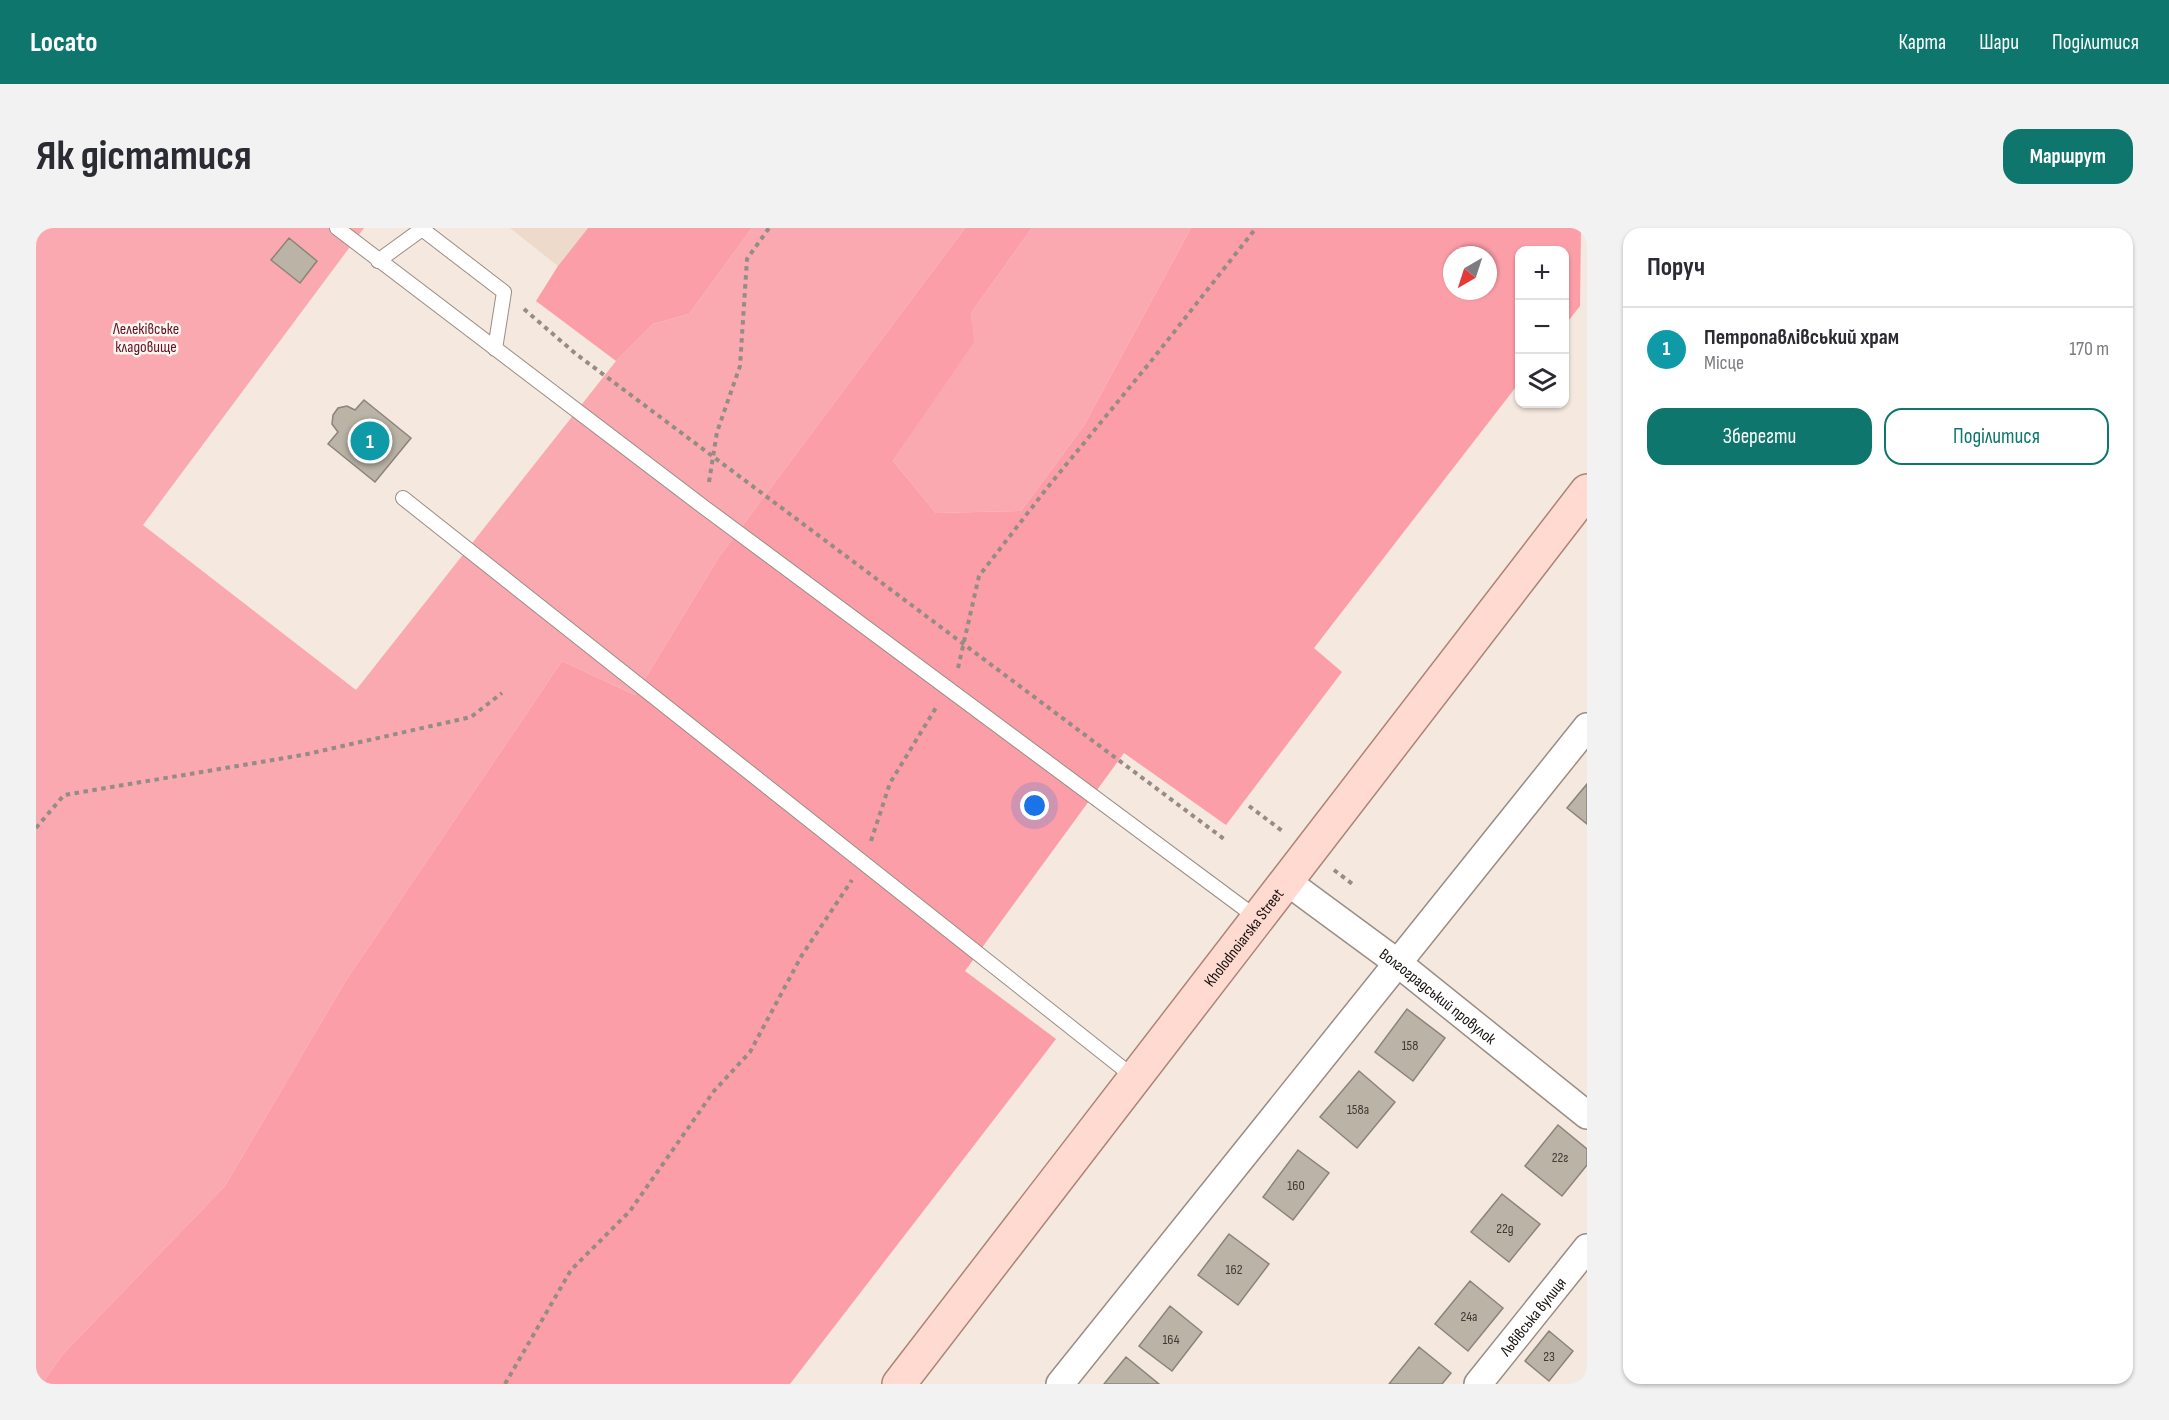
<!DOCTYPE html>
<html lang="uk">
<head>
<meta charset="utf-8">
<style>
  body { margin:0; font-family:"Sofia Sans Condensed",sans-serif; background:#f2f2f3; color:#2b2b33 }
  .controls { position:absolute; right:18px; top:18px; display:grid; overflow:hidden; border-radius:12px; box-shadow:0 2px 4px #0004 }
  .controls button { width:54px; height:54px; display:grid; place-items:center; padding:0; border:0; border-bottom:2px solid #e1e1e2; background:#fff; color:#2b2b33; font:30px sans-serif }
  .compass { position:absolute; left:1407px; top:18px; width:54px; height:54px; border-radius:50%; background:#fff; box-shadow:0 2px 4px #0004; rotate:219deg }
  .you { position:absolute; left:999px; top:578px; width:21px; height:21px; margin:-15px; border:4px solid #fff; border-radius:50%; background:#1a73e8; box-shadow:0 0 0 9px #1a73e833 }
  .badge { display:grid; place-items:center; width:39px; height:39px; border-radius:50%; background:#0f766e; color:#fff; font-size:20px; font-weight:700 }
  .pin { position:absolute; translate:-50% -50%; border:3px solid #fff; box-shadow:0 2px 6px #0006 }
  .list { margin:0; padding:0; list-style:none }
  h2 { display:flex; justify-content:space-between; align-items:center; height:78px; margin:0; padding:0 24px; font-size:26px }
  h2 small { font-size:20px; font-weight:400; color:#7c7c81 }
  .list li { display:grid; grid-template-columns:39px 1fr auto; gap:18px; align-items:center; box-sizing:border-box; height:84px; padding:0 24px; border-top:2px solid #e1e1e2 }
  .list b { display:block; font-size:22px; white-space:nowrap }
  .list p { margin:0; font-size:20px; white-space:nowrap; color:#7c7c81 }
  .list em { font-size:20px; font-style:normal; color:#7c7c81 }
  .actions { display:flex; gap:12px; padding:18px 24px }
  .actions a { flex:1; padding:14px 0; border:2px solid #0f766e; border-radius:18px; text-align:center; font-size:21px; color:#0f766e }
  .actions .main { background:#0f766e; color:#fff }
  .icon { flex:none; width:33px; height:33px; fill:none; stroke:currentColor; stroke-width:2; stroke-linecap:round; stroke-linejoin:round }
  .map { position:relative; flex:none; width:1551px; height:1156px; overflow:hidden; border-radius:18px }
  header { display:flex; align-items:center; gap:36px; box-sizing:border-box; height:84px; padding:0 30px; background:#0f766e; color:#fff }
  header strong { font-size:28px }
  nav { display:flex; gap:33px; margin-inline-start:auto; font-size:21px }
  .intro { display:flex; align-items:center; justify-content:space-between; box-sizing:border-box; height:144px; padding:0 36px }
  h1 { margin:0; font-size:42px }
  .button { padding:15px 27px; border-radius:18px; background:#0f766e; color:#fff; font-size:21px; font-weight:700 }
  main { display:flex; gap:36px; padding:0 36px }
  aside { flex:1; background:#fff; border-radius:18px; box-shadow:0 2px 4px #0004 }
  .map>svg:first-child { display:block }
</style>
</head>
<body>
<header>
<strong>Locato</strong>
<nav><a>Карта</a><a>Шари</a><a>Поділитися</a></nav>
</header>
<div class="intro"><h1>Як дістатися</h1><a class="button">Маршрут</a></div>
<main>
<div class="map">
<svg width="1551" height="1156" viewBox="0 0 1551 1156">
  <rect width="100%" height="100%" fill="#f5e8de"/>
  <!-- built -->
  <path fill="#eedacb" d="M474 0H552L522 38Z"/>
  <!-- green -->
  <path fill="#faa9b0" d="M0 0H328L107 297 320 462 580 133 617 96 653 86 716 0H929L683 329 599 467 526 433 309 754 189 958 27 1126 6 1156H0Z
    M996 0H1155L1047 199 985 283 900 285 857 233 937 114 935 85Z"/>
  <!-- forest -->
  <path fill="#fc9ea7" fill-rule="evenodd" d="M552 0H716L653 86 617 96 580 133 500 73 522 38Z
    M929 0H996L935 85 938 114 857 233 900 285 985 283 1047 199 1155 0H1545L1544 78 1529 97 1528 22H1484L1483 155 1278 420 1306 444 1190 597 1088 525 929 743 1020 811 754 1156H6L27 1126 189 958 309 754 526 433 599 467 683 329ZM1416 27H1452V63H1416Z"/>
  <!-- building -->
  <path fill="#bab3a6" stroke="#8b8478" stroke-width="1.5" d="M253 10 281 33 264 55 235 32Z
    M328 172 375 210 339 254 292 216 302 204 296 196 297 187 302 180 311 178 319 182Z
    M1551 556V596L1531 580Z
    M1371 781 1409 810 1377 853 1339 824Z
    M1323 843 1359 874 1321 920 1284 889Z
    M1522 897 1551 921V937L1526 968 1489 938Z
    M1262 922 1293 945 1257 992 1227 969Z
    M1466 966 1504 996 1473 1034 1435 1004Z
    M1193 1006 1233 1036 1202 1077 1162 1047Z
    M1434 1053 1467 1080 1432 1123 1399 1096Z
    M1134 1078 1166 1104 1136 1143 1103 1118Z
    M1513 1103 1537 1123 1513 1153 1489 1133Z
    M1383 1119 1415 1145 1406 1156H1353Z
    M1090 1129 1123 1156H1068Z"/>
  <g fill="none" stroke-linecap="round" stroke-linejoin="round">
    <!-- lane casing -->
    <g stroke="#9a8d85" stroke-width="16">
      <path id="lane" d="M301 0 669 280 1221 690
        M342 33 386 1 468 64 459 121
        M367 270 1099 850"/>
    </g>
    <!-- street casing -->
    <g stroke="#9a8d85" stroke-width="30">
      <g id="street">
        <path id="s1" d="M1249 652 1363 736 1551 887"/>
        <path d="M1024 1156 1551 499"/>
        <path id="s2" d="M1442 1156 1551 1020"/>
      </g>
    </g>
    <!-- primary casing -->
    <g stroke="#ac8478" stroke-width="36">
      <g id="primary">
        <path id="s3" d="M863 1156 1551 263"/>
      </g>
    </g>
    <!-- path -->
    <path stroke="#958c85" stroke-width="4" stroke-dasharray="4.5 4.5" stroke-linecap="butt" d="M488 81 540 126 1188 611
      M673 254 681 204 704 138 711 31 733 0
      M922 440 943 348 1011 260 1116 132 1220 0
      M1213 578 1249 605
      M0 600 28 567 267 527 435 489 466 465
      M835 613 854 555 901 478
      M1298 642 1319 658
      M469 1156 535 1042 594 983 678 863 714 824 766 727 816 652"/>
    <!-- lane -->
    <use href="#lane" stroke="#fff" stroke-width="14"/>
    <!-- street -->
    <use href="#street" stroke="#fff" stroke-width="27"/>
    <!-- primary -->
    <use href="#primary" stroke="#fedad1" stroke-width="33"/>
  </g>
  <g text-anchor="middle" stroke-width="5" stroke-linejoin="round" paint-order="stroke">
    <!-- number labels -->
    <g font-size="14" fill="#3e3933">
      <text x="1374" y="822">158</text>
      <text x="1322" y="886">158а</text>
      <text x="1524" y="934">22г</text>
      <text x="1260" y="962">160</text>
      <text x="1469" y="1005">22д</text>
      <text x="1198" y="1046">162</text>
      <text x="1433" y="1093">24а</text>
      <text x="1135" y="1116">164</text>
      <text x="1513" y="1133">23</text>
    </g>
    <!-- park labels -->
    <g font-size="16" fill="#641224" stroke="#fef6f0">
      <text x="110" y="106">Лелеківське<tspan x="110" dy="18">кладовище</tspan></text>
    </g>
    <!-- street labels -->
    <g font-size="16" fill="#15100d" stroke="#fef6f0">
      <text dy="6" stroke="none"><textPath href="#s3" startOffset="564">Kholodnoiarska Street</textPath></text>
      <text dy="6" stroke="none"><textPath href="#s1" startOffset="192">Волгоградський провулок</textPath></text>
      <text dy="6" stroke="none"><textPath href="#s2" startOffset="87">Львівська вулиця</textPath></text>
    </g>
  </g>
</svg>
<div class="controls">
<button>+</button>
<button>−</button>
<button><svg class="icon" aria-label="layers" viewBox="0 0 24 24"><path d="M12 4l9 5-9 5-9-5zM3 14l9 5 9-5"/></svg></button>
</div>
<svg class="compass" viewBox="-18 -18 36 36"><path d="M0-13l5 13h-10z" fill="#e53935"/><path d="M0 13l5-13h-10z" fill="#7c7c81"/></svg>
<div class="you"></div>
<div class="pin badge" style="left:334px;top:213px;background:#0f9aa8">1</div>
</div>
<aside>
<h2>Поруч<small></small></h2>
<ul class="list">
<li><span class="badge" style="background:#0f9aa8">1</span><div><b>Петропавлівський храм</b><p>Місце</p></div><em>170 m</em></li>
</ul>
<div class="actions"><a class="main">Зберегти</a><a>Поділитися</a></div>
</aside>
</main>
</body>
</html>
